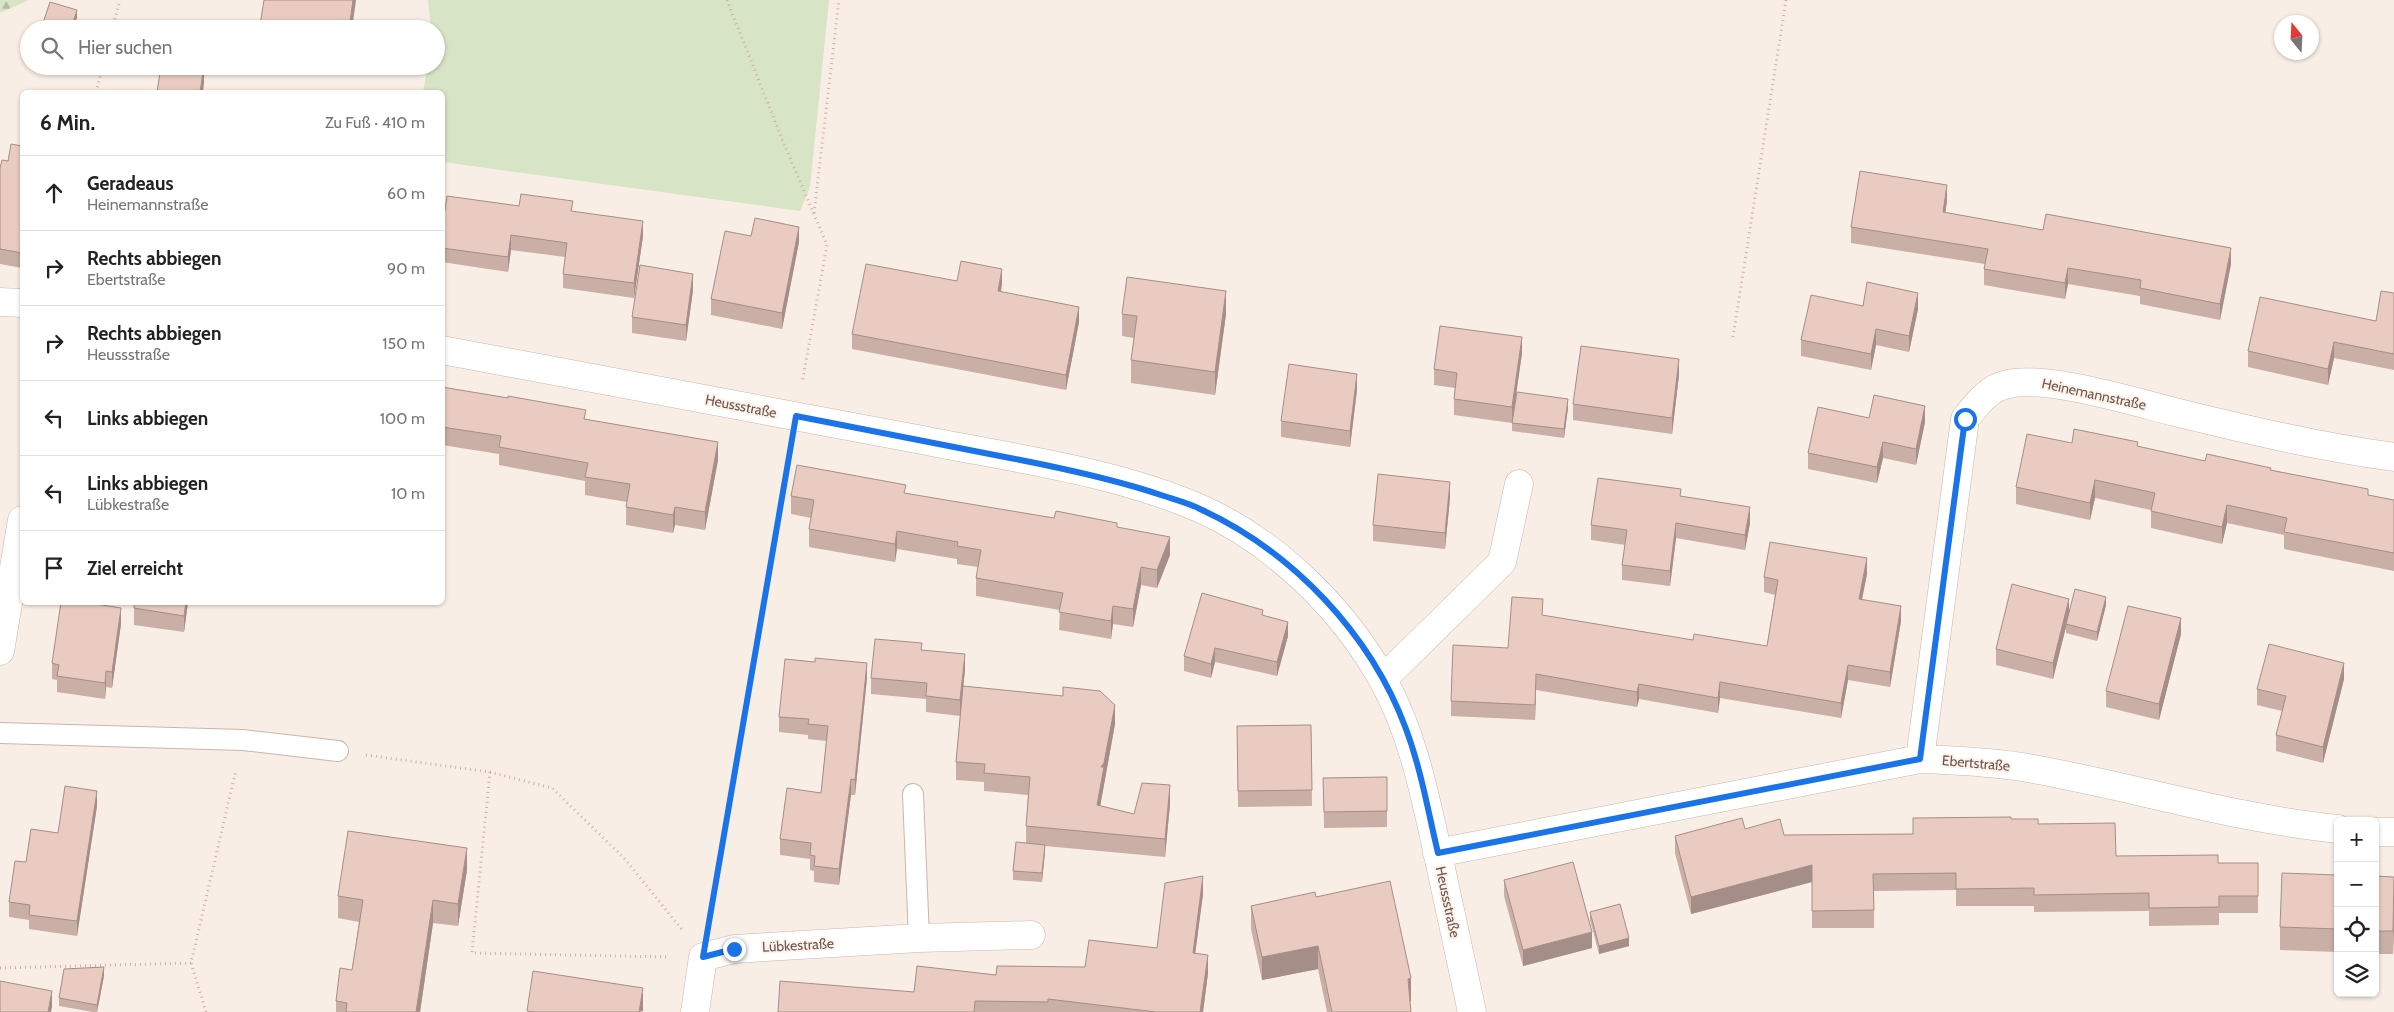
<!DOCTYPE html>
<html lang="de">
<head>
<meta charset="utf-8">
<style>
  body { margin:0; font-family:Cabin,sans-serif; background:#f2f2f2; color:#222 }
  .controls { position:absolute; right:15px; bottom:15px; display:grid; overflow:hidden; border-radius:8px; box-shadow:0 1px 4px #0004 }
  .controls button { width:45px; height:45px; display:grid; place-items:center; padding:0; border:0; border-bottom:1px solid #e0e0e0; background:#fff; color:#222; font:25px sans-serif }
  .compass { position:absolute; left:2274px; top:15px; width:45px; height:45px; border-radius:50%; background:#fff; box-shadow:0 1px 4px #0004; rotate:342deg }
  .stop { position:absolute; width:15px; height:15px; margin:-11px; border:4px solid #1a73e8; border-radius:50%; background:#fff }
  .stop.end { background:#1a73e8; border-color:#fff; box-shadow:0 1px 5px #0008 }
  .list { margin:0; padding:0; list-style:none }
  h2 { display:flex; justify-content:space-between; align-items:center; height:65px; margin:0; padding:0 20px; font-size:21px }
  h2 small { font-size:16px; font-weight:400; color:#767676 }
  .list li { display:grid; grid-template-columns:32px 1fr auto; gap:15px; align-items:center; box-sizing:border-box; height:75px; padding:0 20px; border-top:1px solid #e0e0e0 }
  .list b { display:block; font-size:19px; white-space:nowrap }
  .list p { margin:0; font-size:16px; white-space:nowrap; color:#767676 }
  .list em { font-size:16px; font-style:normal; color:#767676 }
  .icon { flex:none; width:28px; height:28px; fill:none; stroke:currentColor; stroke-width:2; stroke-linecap:round; stroke-linejoin:round }
  .map { position:relative; flex:none; width:2394px; height:1012px; overflow:hidden }
  .search { position:absolute; background:#fff; box-shadow:0 1px 4px #0004; left:20px; top:20px; width:425px; height:55px; display:flex; align-items:center; gap:12px; box-sizing:border-box; padding:0 18px; border-radius:28px; color:#767676; font-size:19px }
  .panel { position:absolute; background:#fff; box-shadow:0 1px 4px #0004; left:20px; top:90px; width:425px; height:515px; border-radius:8px }
  .map>svg:first-child { display:block }
</style>
</head>
<body>
<div class="map">
<svg width="2394" height="1012" viewBox="0 0 2394 1012">
  <defs>
    <pattern id="forest-firs" width="22" height="20" patternUnits="userSpaceOnUse" patternTransform="scale(1.25)"><rect width="22" height="20" fill="#d7e4c6"/><path d="M5 1l3.5 6h-7zM16 11l3.5 6h-7z" fill="#b3bca3"/></pattern>
  </defs>
  <rect width="100%" height="100%" fill="#f9eee5"/>
  <!-- green -->
  <path fill="#d7e4c6" d="M428 0H829L810 187 800 211 443 162 442 92H423L428 66H436V29H431Z"/>
  <!-- forest -->
  <path fill="url(#forest-firs)" d="M0 0H29L0 13Z"/>
  <g fill="none" stroke-linecap="round" stroke-linejoin="round">
    <!-- lane casing -->
    <g stroke="#c8b5ad" stroke-width="22">
      <path id="lane" d="M0 733 243 740 338 751
        M913 794 919 938"/>
    </g>
    <!-- street casing -->
    <g stroke="#c8b5ad" stroke-width="29">
      <path id="street" d="M0 302 22 303
        M442 350C601 379 759 409 917 439 1011 458 1111 470 1199 508 1274 541 1343 608 1383 680 1412 732 1424 791 1437 850 1449 904 1460 958 1472 1012
        M0 651 22 520
        M1383 679 1502 562 1519 484
        M1920 759 1965 419C1977 404 1988 388 2008 384 2047 375 2134 402 2175 412 2248 430 2320 447 2394 457
        M2375 832H2394
        M1437 853 1920 759C1954 760 1988 762 2022 767 2128 785 2230 818 2338 829
        M695 1012 703 957 734 949 919 938 1031 935"/>
    </g>
    <!-- path -->
    <path stroke="#cfaea4" stroke-width="3" stroke-dasharray="1 4" stroke-linecap="butt" d="M727 0 782 139 827 245 802 383
      M112 29 120 0
      M96 92 103 66
      M814 213 839 0
      M1733 337 1786 0
      M366 755 490 772 552 788 625 859 683 931
      M490 772 472 953 670 957
      M709 922 791 448
      M0 968 191 963
      M206 1012 191 963 236 770"/>
    <!-- lane -->
    <use href="#lane" stroke="#fff" stroke-width="20"/>
    <!-- street -->
    <use href="#street" stroke="#fff" stroke-width="28"/>
  </g>
  <!-- wall -->
  <path fill="#c9afa6" d="M260 25 352 29H260Z
    M22 146V268L0 264V168Z
    M1947 201 1945 213 2231 264 2220 320 2140 304V296L2068 284 2065 299 1984 285V269L1985 264 1851 243V227Z
    M519 206 573 212 643 236 634 298 563 288V274L565 257 511 250 508 272 442 262V229Z
    M751 236 799 242 782 329 711 315V299Z
    M1002 284 1001 292 1079 322 1066 390 852 349V334Z
    M693 290 686 341 632 333V317Z
    M2394 293V370L2334 358 2328 385 2248 367V351L2376 321Z
    M1863 306 1918 309 1909 352 1876 345 1871 370 1801 356V340Z
    M1122 314H1226L1215 395 1131 383V360L1134 338 1122 336Z
    M1522 353 1512 423 1454 415V399L1455 388 1434 385V369Z
    M1679 375 1672 434 1573 420V404Z
    M442 387 586 419 718 460 705 530 675 525 673 533 626 525V507L627 502 585 495V481L499 465V454L442 445Z
    M1357 390 1350 447 1281 437V421Z
    M1568 408 1564 438 1512 431V423Z
    M1869 418 1925 422 1916 465 1883 458 1877 483 1808 469V453Z
    M2138 447 2205 461 2271 470 2368 495 2394 500V571L2284 549V535L2227 523 2222 544 2151 528V510L2095 498 2090 520 2016 504V487Z
    M906 494 1054 518 1117 528 1170 555 1157 588 1141 585 1133 627 1113 624 1111 639 1059 630 1060 610 976 596V578L978 567 957 564V559L897 549 895 562 809 547V529L811 518 791 514V496Z
    M1681 496 1750 523 1745 550 1676 538 1670 586 1622 580V565L1625 545 1591 540V525Z
    M1450 498 1445 549 1373 541V525Z
    M1867 574 1862 599 1901 621 1890 687 1848 680 1841 718 1720 698 1718 713 1639 699 1637 707 1536 690 1535 720 1451 716V701L1508 648 1693 640 1767 646 1775 595 1764 592V577Z
    M134 602H188L184 632 134 625Z
    M2106 605 2097 641 2066 633V626L2053 679 1996 665V649L2069 613Z
    M1263 615 1288 636 1277 676 1215 662 1211 678 1184 671V656Z
    M121 624 112 688 106 687 105 699 57 692V680L52 679V663Z
    M2181 634 2159 720 2106 707V691Z
    M922 650 965 670 963 687 1115 724 1100 806 1134 814 1170 804 1165 857 1045 846 1042 882 1013 880V871L1026 843V826L1028 795 984 791V782L956 780V762L960 716 926 712V699L871 694V678Z
    M867 678 855 795H851L839 885 814 882V871L810 870V859L780 855V839L821 793 826 741 808 739V735L779 732V717Z
    M2344 679 2323 763 2276 751V735L2282 711 2257 705V689Z
    M1311 725 1312 806 1238 807 1237 726Z
    M1387 777V827L1324 828 1323 778Z
    M97 806 77 936 29 929V920L9 917V902L26 862 58 833Z
    M2011 819 2038 824 2116 856 2218 863H2258V913H2219V925L2149 926V911L2034 912V906H1956V890L1874 891V928H1812V882L1691 914 1675 853V836L1745 829 1784 835 1913 834Z
    M467 870 458 926 433 923 420 1012H336V1001L352 970 359 922 338 918V896Z
    M2338 875V952L2280 950V927Z
    M2375 876 2394 877 2393 954H2375Z
    M1504 880 1592 948 1523 966 1504 896Z
    M1203 894 1195 953 1208 973 1203 1012H778L914 992 996 975 1085 967 1157 948Z
    M1316 897 1411 1001 1410 1002 1411 1012H1327L1318 969 1262 980 1251 929V906Z
    M1590 912 1629 946 1599 954 1590 920Z
    M104 976 97 1012H93L59 1006V998Z"/>
  <!-- shaded-wall -->
  <path fill="#a48e87" d="M353 0H356L352 29H349Z
    M77 10V18L73 29H71Z
    M204 66V83L203 92H200Z
    M1947 185V201L1943 228V212Z
    M643 221V236L634 298V283Z
    M799 227V242L782 329V313Z
    M511 235V250L508 272V257Z
    M2231 248V264L2220 320V304Z
    M2068 268V284L2065 299V283Z
    M1002 269V284L998 306V291Z
    M693 274V290L686 341V325Z
    M1226 291V314L1215 395V372Z
    M1918 293V309L1909 352V336Z
    M1079 307V322L1066 390V375Z
    M1876 329V345L1871 370V354Z
    M1522 337V353L1512 423V407Z
    M2334 342V358L2328 385V369Z
    M1679 359V375L1672 434V418Z
    M1357 374V390L1350 447V431Z
    M1568 399V408L1564 438V429Z
    M1925 406V422L1916 465V449Z
    M718 442V460L705 530V512Z
    M1883 442V458L1877 483V467Z
    M2095 480V498L2090 520V503Z
    M1450 482V498L1445 549V533Z
    M2227 505V523L2222 544V527Z
    M675 507V525L673 533V515Z
    M1750 507V523L1745 550V535Z
    M1676 523V538L1670 586V571Z
    M897 531V549L895 562V544Z
    M1170 537V555L1157 588V570Z
    M1867 558V574L1859 614V599Z
    M1141 567V585L1133 627V609Z
    M2106 597V605L2097 641V632Z
    M2069 599V615L2053 679V663Z
    M186 602H188L184 632V616Z
    M1113 606V624L1111 639V621Z
    M1901 606V621L1890 687V672Z
    M121 608V624L112 688V672Z
    M2181 618V634L2159 720V704Z
    M1288 622V636L1277 676V662Z
    M1215 648V662L1211 678V664Z
    M965 654V670L960 716V700Z
    M867 663V678L855 795V780Z
    M2344 663V679L2323 763V747Z
    M1848 665V680L1841 718V703Z
    M106 671V687L105 699V683Z
    M1536 674V690L1535 720V705Z
    M1720 682V698L1718 713V698Z
    M1639 684V699L1637 707V692Z
    M1115 705V724L1097 824V805L1101 767Z
    M851 779V795L839 885V869Z
    M1170 785V804L1165 857V839Z
    M97 791V806L77 936V921Z
    M1045 845V853L1042 882V873Z
    M467 848V870L458 926V904Z
    M1812 865V882L1691 914V897Z
    M1203 876V894L1193 971V953Z
    M433 900V923L420 1012H416Z
    M2394 905V928L2393 954V931Z
    M1592 932V948L1523 966V950Z
    M1629 938V946L1599 954V946Z
    M1318 946V969L1262 980V957Z
    M1208 955V973L1203 1012H1200Z
    M104 967V976L97 1012V1005Z
    M1411 978V1001L1408 1002V979Z
    M643 988V1011L639 1012Z
    M52 991V1007L51 1012H48Z"/>
  <!-- building -->
  <path fill="#eacbc1" stroke="#a48e87" d="M264 0H353L349 29H289L260 25Z
    M50 2 77 10 71 29H41Z
    M161 66H204L200 92H157Z
    M11 144 22 146V253L0 249V168L2 160 8 161Z
    M1860 171 1947 185 1943 212 2043 230 2046 214 2231 248 2220 304 2140 288 2141 280 2068 268 2065 283 1984 269 1988 249 1851 227Z
    M521 194 573 201 571 211 643 221 634 283 563 274 567 243 511 235 508 257 442 248V229L447 196 519 206Z
    M755 218 799 227 782 313 711 299 725 231 751 236Z
    M961 261 1002 269 998 291 1079 307 1066 375 852 334 866 264 957 281Z
    M640 265 693 274 686 325 632 317Z
    M1127 277 1226 291 1215 372 1131 360 1137 316 1122 314Z
    M1867 282 1918 293 1909 336 1876 329 1871 354 1801 340 1811 295 1863 306Z
    M2381 291 2394 293V354L2334 342 2328 369 2248 351 2260 297 2376 321Z
    M1440 326 1522 337 1512 407 1454 399 1457 373 1434 369Z
    M1581 346 1679 359 1672 418 1573 404Z
    M1289 364 1357 374 1350 431 1281 421Z
    M442 387 508 398V396L586 410 584 419 718 442 705 512 675 507 673 515 626 507 630 484 585 477 588 463 499 447 501 436 442 427Z
    M1517 392 1568 399 1564 429 1512 423Z
    M1874 395 1925 406 1916 449 1883 442 1877 467 1808 453 1818 407 1869 418Z
    M2074 429 2138 442 2137 446 2205 461 2207 454 2271 468 2270 470 2368 489V495L2394 500V553L2284 532 2287 518 2227 505 2222 527 2151 511 2155 493 2095 480 2090 503 2016 487 2027 434 2072 443Z
    M797 465 906 485 904 493 1054 518 1056 511 1117 523V527L1170 537 1157 570 1141 567 1133 609 1113 606 1111 621 1059 612 1063 593 976 578 981 550 957 546 958 542 897 531 895 544 809 529 814 500 791 496Z
    M1378 474 1450 482 1445 533 1373 525Z
    M1598 478 1681 489 1680 496 1750 507 1745 535 1676 523 1670 571 1622 565 1627 530 1591 525Z
    M1770 542 1867 558 1859 599 1901 606 1890 672 1848 665 1841 703 1720 682 1718 698 1639 684 1637 692 1536 674 1535 705 1451 701 1453 645 1508 648 1512 597 1543 599 1542 615 1693 640 1694 634 1767 646 1778 580 1764 577Z
    M2012 584 2069 599 2053 663 1996 649Z
    M2075 589 2106 597 2097 632 2066 624Z
    M1202 593 1263 610 1262 615 1288 622 1277 662 1215 648 1211 664 1184 656Z
    M61 602H83L121 608 112 672 106 671 105 683 57 676 59 665 52 663Z
    M134 602H186L184 616 134 608Z
    M2128 606 2181 618 2159 704 2106 691Z
    M875 639 922 643 921 650 965 654 960 700 926 696 927 683 871 678Z
    M2269 644 2344 663 2323 747 2276 735 2286 696 2257 689Z
    M815 658 867 663 855 780 851 779 839 869 814 866 815 856 810 855 811 843 780 839 787 788 821 793 828 726 808 724 809 719 779 717 785 659 815 662Z
    M963 686 1063 696V687L1100 691 1115 705 1104 763 1101 767H1104L1097 805 1134 814 1142 783 1170 785 1165 839 1026 826 1030 777 984 773 985 764 956 762Z
    M1311 725 1312 790 1238 791 1237 726Z
    M1387 777V811L1324 812 1323 778Z
    M65 786 97 791 77 921 29 915 30 905 9 902 15 861 26 862 31 829 58 833Z
    M2011 817V819H2038V824L2115 823 2116 856 2218 855V863H2258V896H2219V907L2149 908V893L2034 895V888L1956 889V873L1873 874 1874 910 1812 911V865L1691 897 1675 836 1742 818 1745 829 1780 819 1784 835 1913 834V818Z
    M348 831 467 848 458 904 433 900 416 1012H346L347 1003 336 1001 340 968 352 970 363 900 338 896Z
    M1016 842 1045 845 1042 873 1013 871Z
    M1573 862 1592 932 1523 950 1504 880Z
    M2282 873 2338 875V929L2280 927Z
    M1203 876 1193 953 1208 955 1200 1012H1156L1048 999V1002L975 1001 974 1012H778L780 981 914 992 917 966 996 975 997 966 1085 967 1089 940 1157 948 1165 883Z
    M2375 876 2394 877 2393 931H2375Z
    M1390 881 1411 978 1408 979 1411 1012H1332L1318 946 1262 957 1251 906 1315 892 1316 897Z
    M1620 904 1629 938 1599 946 1590 912Z
    M104 967 97 1005 59 998 64 969Z
    M533 971 643 988 639 1012H535L527 1011Z
    M0 981 52 991 48 1012H0Z"/>
  <g fill="none" stroke-linecap="round" stroke-linejoin="round">
    <!-- route -->
    <path stroke="#1a73e8" stroke-width="6" d="M734 949 703 957 796 416C867 430 939 444 1010 458 1062 468 1114 479 1164 496 1176 500 1189 503 1200 509 1292 551 1371 634 1406 729 1421 769 1428 811 1438 853L1920 759 1965 419"/>
  </g>
  <g text-anchor="middle" stroke-width="4" stroke-linejoin="round" paint-order="stroke">
    <!-- street labels -->
    <g font-size="14" fill="#6e554e" stroke="#fcf3eb">
      <text transform="translate(2094 394) rotate(12)" y="5">Heinemannstraße</text>
      <text transform="translate(741 406) rotate(11)" y="5">Heussstraße</text>
      <text transform="translate(1976 763) rotate(5)" y="5">Ebertstraße</text>
      <text transform="translate(1448 902) rotate(78)" y="5">Heussstraße</text>
      <text transform="translate(798 945) rotate(-3)" y="5">Lübkestraße</text>
    </g>
  </g>
</svg>
<div class="controls">
<button>+</button>
<button>−</button>
<button><svg class="icon" aria-label="locate" viewBox="0 0 24 24"><circle cx="12" cy="12" r="6"/><path d="M12 2v4M12 18v4M2 12h4M18 12h4"/></svg></button>
<button><svg class="icon" aria-label="layers" viewBox="0 0 24 24"><path d="M12 4l9 5-9 5-9-5zM3 14l9 5 9-5"/></svg></button>
</div>
<svg class="compass" viewBox="-18 -18 36 36"><path d="M0-13l5 13h-10z" fill="#e53935"/><path d="M0 13l5-13h-10z" fill="#767676"/></svg>
<div class="stop" style="left:1965px;top:419px"></div>
<div class="stop end" style="left:734px;top:949px"></div>
<div class="search"><svg class="icon" aria-label="search" viewBox="0 0 24 24"><circle cx="10" cy="10" r="6"/><path d="M15 15l6 6"/></svg>Hier suchen</div>
<section class="panel">
<h2>6 Min.<small>Zu Fuß · 410 m</small></h2>
<ul class="list">
<li><svg class="icon" aria-label="ahead" viewBox="0 0 24 24"><path d="M12 20V5M6 11l6-6 6 6"/></svg><div><b>Geradeaus</b><p>Heinemannstraße</p></div><em>60 m</em></li>
<li><svg class="icon" aria-label="right" viewBox="0 0 24 24"><path d="M7 20v-9h11M14 6l5 5-5 5"/></svg><div><b>Rechts abbiegen</b><p>Ebertstraße</p></div><em>90 m</em></li>
<li><svg class="icon" aria-label="right" viewBox="0 0 24 24"><path d="M7 20v-9h11M14 6l5 5-5 5"/></svg><div><b>Rechts abbiegen</b><p>Heussstraße</p></div><em>150 m</em></li>
<li><svg class="icon" aria-label="left" viewBox="0 0 24 24"><path d="M17 20v-9H6M10 6l-5 5 5 5"/></svg><div><b>Links abbiegen</b></div><em>100 m</em></li>
<li><svg class="icon" aria-label="left" viewBox="0 0 24 24"><path d="M17 20v-9H6M10 6l-5 5 5 5"/></svg><div><b>Links abbiegen</b><p>Lübkestraße</p></div><em>10 m</em></li>
<li><svg class="icon" aria-label="arrive" viewBox="0 0 24 24"><path d="M6 21V4h12l-3 4 3 4H6"/></svg><div><b>Ziel erreicht</b></div></li>
</ul>
</section>
</div>
</body>
</html>
